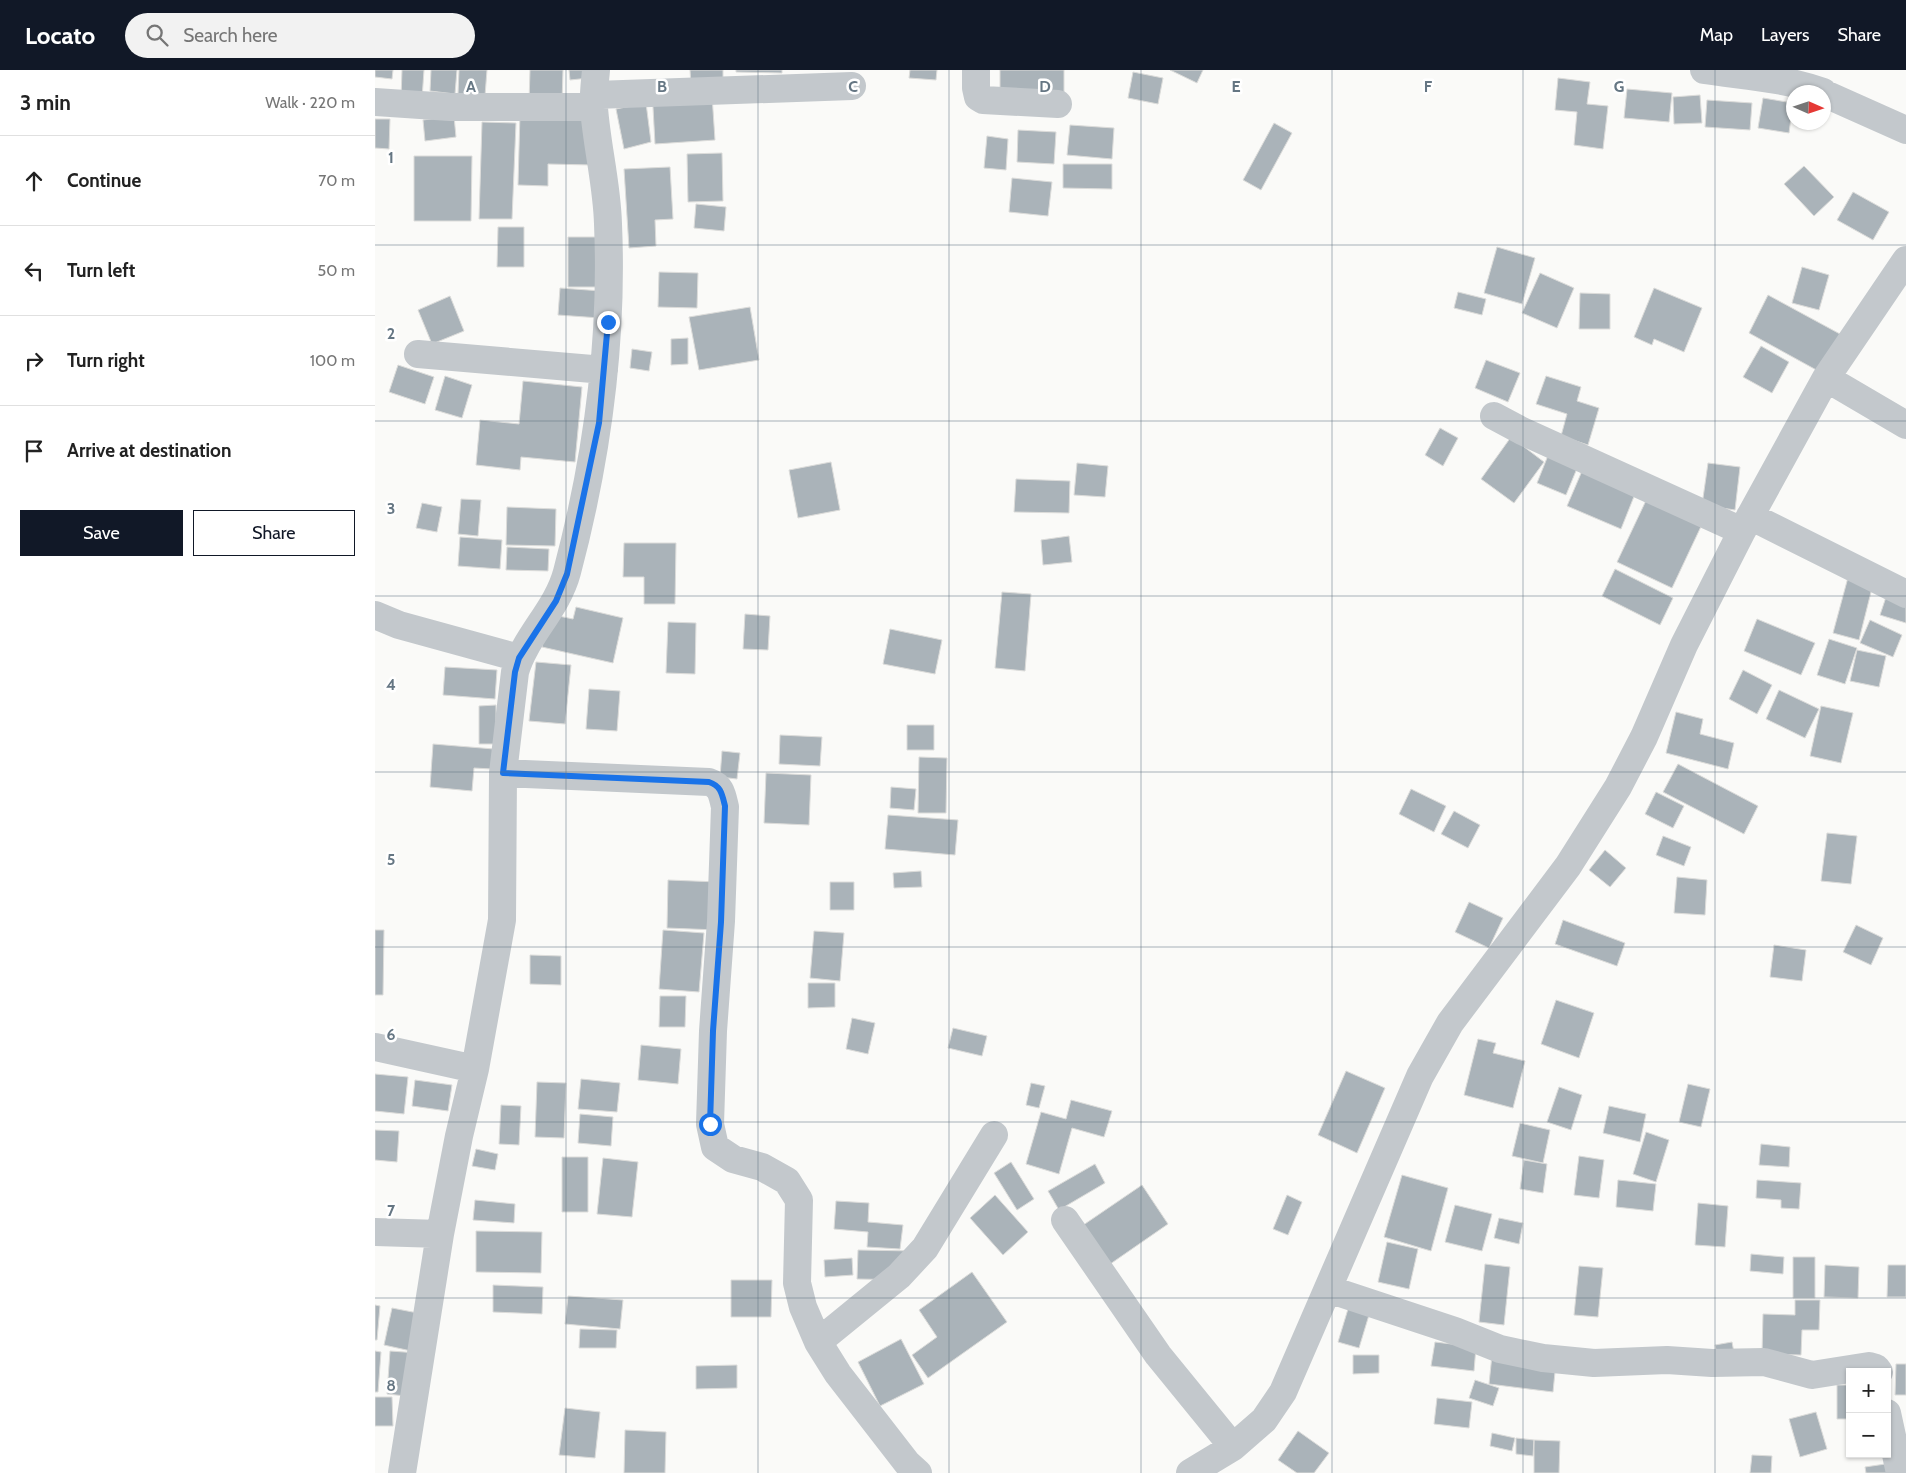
<!DOCTYPE html>
<html lang="en">
<head>
<meta charset="utf-8">
<style>
  body { margin:0; font-family:Cabin,sans-serif; background:#f2f2f2; color:#222 }
  .controls { position:absolute; right:15px; bottom:15px; display:grid; overflow:hidden; border-radius:0px; box-shadow:0 1px 4px #0004 }
  .controls button { width:45px; height:45px; display:grid; place-items:center; padding:0; border:0; border-bottom:1px solid #e0e0e0; background:#fff; color:#222; font:25px sans-serif }
  .compass { position:absolute; left:1411px; top:15px; width:45px; height:45px; border-radius:50%; background:#fff; box-shadow:0 1px 4px #0004; rotate:93deg }
  .stop { position:absolute; width:15px; height:15px; margin:-11px; border:4px solid #1a73e8; border-radius:50%; background:#fff }
  .stop.end { background:#1a73e8; border-color:#fff; box-shadow:0 1px 5px #0008 }
  .list { margin:0; padding:0; list-style:none }
  h2 { display:flex; justify-content:space-between; align-items:center; height:65px; margin:0; padding:0 20px; font-size:21px }
  h2 small { font-size:16px; font-weight:400; color:#767676 }
  .list li { display:grid; grid-template-columns:32px 1fr auto; gap:15px; align-items:center; box-sizing:border-box; height:90px; padding:0 20px; border-top:1px solid #e0e0e0 }
  .list b { display:block; font-size:19px; white-space:nowrap }
  .list em { font-size:16px; font-style:normal; color:#767676 }
  .actions { display:flex; gap:10px; padding:15px 20px }
  .actions a { flex:1; padding:11px 0; border:1px solid #111827; border-radius:0px; text-align:center; font-size:18px; color:#111827 }
  .actions .main { background:#111827; color:#fff }
  .icon { flex:none; width:28px; height:28px; fill:none; stroke:currentColor; stroke-width:2; stroke-linecap:round; stroke-linejoin:round }
  .map { position:relative; flex:none; width:1531px; height:1403px; overflow:hidden }
  header { display:flex; align-items:center; gap:30px; box-sizing:border-box; height:70px; padding:0 25px; background:#111827; color:#fff }
  header strong { font-size:24px }
  nav { display:flex; gap:28px; margin-inline-start:auto; font-size:18px }
  .search { width:350px; height:45px; background:#f2f2f2; display:flex; align-items:center; gap:12px; box-sizing:border-box; padding:0 18px; border-radius:28px; color:#767676; font-size:19px }
  main { display:flex }
  aside { flex:1; background:#fff }
  .map>svg:first-child { display:block }
</style>
</head>
<body>
<header>
<strong>Locato</strong>
<div class="search"><svg class="icon" aria-label="search" viewBox="0 0 24 24"><circle cx="10" cy="10" r="6"/><path d="M15 15l6 6"/></svg>Search here</div>
<nav><a>Map</a><a>Layers</a><a>Share</a></nav>
</header>
<main>
<aside>
<h2>3 min<small>Walk · 220 m</small></h2>
<ul class="list">
<li><svg class="icon" aria-label="ahead" viewBox="0 0 24 24"><path d="M12 20V5M6 11l6-6 6 6"/></svg><div><b>Continue</b></div><em>70 m</em></li>
<li><svg class="icon" aria-label="left" viewBox="0 0 24 24"><path d="M17 20v-9H6M10 6l-5 5 5 5"/></svg><div><b>Turn left</b></div><em>50 m</em></li>
<li><svg class="icon" aria-label="right" viewBox="0 0 24 24"><path d="M7 20v-9h11M14 6l5 5-5 5"/></svg><div><b>Turn right</b></div><em>100 m</em></li>
<li><svg class="icon" aria-label="arrive" viewBox="0 0 24 24"><path d="M6 21V4h12l-3 4 3 4H6"/></svg><div><b>Arrive at destination</b></div></li>
</ul>
<div class="actions"><a class="main">Save</a><a>Share</a></div>
</aside>
<div class="map">
<svg width="1531" height="1403" viewBox="0 0 1531 1403">
  <rect width="100%" height="100%" fill="#fafaf8"/>
  <!-- building -->
  <path fill="#aab3b9" stroke="#dcdcda" d="M0 0H18L17 9 0 7Z
    M27 0H49L47 29 26 28Z
    M56 0H82L80 24 55 21Z
    M84 0H112L110 26 83 24Z
    M155 0H188L187 33 154 32Z
    M194 0H213L214 8 195 10Z
    M315 0H348V9L336 10 340 70 280 74 277 19 316 16Z
    M361 0H407V3L361 2Z
    M535 0H562L561 10 534 8Z
    M625 0H689V26L625 25Z
    M795 0H828L822 13Z
    M758 2 788 8 783 34 753 28Z
    M1183 8 1215 12 1212 34 1233 36 1228 79 1199 75 1202 42 1180 40Z
    M1252 19 1297 23 1294 52 1249 48Z
    M1325 25 1327 53 1299 54 1298 27Z
    M1388 28 1418 33 1414 63 1383 58Z
    M1332 30 1377 33 1375 60 1330 57Z
    M271 33 276 72 249 79 241 39Z
    M145 43 219 45 217 95 173 94V116L143 115Z
    M79 46 81 67 50 71 48 50Z
    M0 49H15L14 79 0 78Z
    M107 52 141 53 137 149H104Z
    M899 53 917 63 886 120 868 110Z
    M695 55 739 58 737 89 692 85Z
    M643 60 681 62 679 94 642 92Z
    M612 66 633 69 631 100 609 98Z
    M347 83 348 131 313 132 312 84Z
    M39 86H97L96 151H39Z
    M688 94H737V119L688 118Z
    M1429 96 1459 127 1439 146 1409 114Z
    M295 97 298 149 280 150 281 176 254 178 249 99Z
    M637 108 677 112 673 146 634 142Z
    M1478 122 1514 142 1498 170 1462 150Z
    M321 134 351 137 349 161 319 158Z
    M123 157H149V197H122Z
    M193 167H224V217H193Z
    M1122 177 1160 188 1147 234 1109 223Z
    M1427 197 1454 205 1444 240 1417 233Z
    M284 202 323 203 322 238 283 237Z
    M1165 203 1199 218 1182 258 1147 243Z
    M185 218 227 221 225 248 183 245Z
    M1279 218 1327 238 1309 282 1279 269 1277 275 1259 267Z
    M1083 222 1111 229 1107 245 1079 238Z
    M1205 223 1235 224V259H1204Z
    M1393 225 1465 264 1445 302 1374 263Z
    M75 226 89 261 57 274 43 240Z
    M375 237 384 290 324 300 314 247Z
    M313 268V294L296 295V269Z
    M1386 276 1414 292 1397 323 1368 307Z
    M257 279 277 282 274 301 255 298Z
    M1111 290 1145 303 1133 332 1100 318Z
    M23 295 59 307 50 334 14 322Z
    M70 306 97 315 87 348 60 340Z
    M1171 306 1206 317 1202 331 1224 338 1213 375 1186 366 1192 344 1161 334Z
    M148 311 207 317 200 392 146 387 145 400 101 395 105 350 144 354Z
    M1065 358 1083 368 1068 396 1050 385Z
    M1136 367 1169 392 1139 433 1106 409Z
    M1174 383 1203 396 1191 425 1162 413Z
    M456 392 465 440 423 448 414 400Z
    M702 393 733 396 730 427 699 425Z
    M1333 393 1365 397 1360 440 1327 435Z
    M1207 401 1260 424 1246 459 1192 436Z
    M641 409 695 411 694 443 639 442Z
    M1275 422 1330 448 1297 518 1242 492Z
    M86 429 106 430 103 466 83 464Z
    M47 433 67 437 62 462 41 458Z
    M132 437 181 439 180 476 131 475Z
    M694 466 697 492 668 495 666 470Z
    M85 467 127 470 125 499 83 496Z
    M249 473H301L300 534H269V507H248Z
    M132 477 174 479 173 501 131 500Z
    M1240 499 1298 528 1285 555 1227 526Z
    M1475 500 1500 506 1484 570 1458 563Z
    M1514 518 1531 523V553L1505 545Z
    M627 522 656 524 650 601 620 598Z
    M201 537 248 548 238 593 167 577 174 544 198 549Z
    M370 544 395 546 393 580 368 579Z
    M1382 549 1440 573 1426 605 1369 581Z
    M1495 550 1527 565 1518 587 1485 573Z
    M293 552 321 553 320 604 291 603Z
    M515 559 567 570 560 604 508 594Z
    M1454 569 1482 578 1470 614 1442 605Z
    M1482 580 1511 586 1504 617 1475 611Z
    M161 592 196 595 190 654 154 651Z
    M70 597 122 600 120 629 68 625Z
    M1368 600 1397 615 1382 644 1354 629Z
    M214 619 245 621 242 661 211 659Z
    M1404 620 1444 639 1430 668 1391 649Z
    M121 635V674H104V636Z
    M1446 636 1478 643 1466 693 1435 686Z
    M1301 642 1328 649 1325 664 1359 673 1353 699 1291 683Z
    M532 655H559V680H532Z
    M405 665 447 667 445 696 404 694Z
    M58 674 119 679 117 699 99 698 97 721 55 717Z
    M347 681 365 683 362 709 345 707Z
    M544 687 572 688 571 743H543Z
    M1303 694 1383 736 1369 764 1288 722Z
    M391 703 436 705 434 755 389 753Z
    M516 717 541 719 539 740 515 738Z
    M1036 719 1071 736 1059 762 1024 744Z
    M1281 722 1309 736 1298 758 1270 744Z
    M1079 741 1105 755 1093 778 1066 764Z
    M513 745 583 750 580 785 510 779Z
    M1452 763 1482 766 1476 814 1446 811Z
    M1288 766 1316 777 1309 796 1281 785Z
    M1230 780 1251 798 1235 817 1214 800Z
    M546 801 547 817 519 818 518 803Z
    M1302 807 1332 810 1330 845 1299 843Z
    M293 810 343 812 342 860 292 858Z
    M455 812H479V840H455Z
    M1094 832 1128 848 1114 878 1080 862Z
    M1188 850 1250 873 1242 896 1180 874Z
    M1481 855 1508 868 1496 895 1468 882Z
    M0 860H9L8 925H0Z
    M288 860 329 863 324 922 284 919Z
    M439 861 469 863 465 911 435 908Z
    M1399 875 1431 880 1427 911 1395 907Z
    M155 885 186 886V915L155 914Z
    M433 913H460V937L433 938Z
    M285 926H311L310 957H284Z
    M1181 930 1219 943 1204 988 1166 974Z
    M477 948 500 953 493 984 471 979Z
    M578 958 612 966 607 986 573 978Z
    M1103 969 1121 973 1118 983 1150 991 1138 1038 1089 1025Z
    M266 975 306 979 303 1014 263 1010Z
    M971 1001 1010 1018 982 1083 943 1065Z
    M0 1004 33 1007 29 1044 0 1041Z
    M206 1009 245 1013 242 1042 203 1039Z
    M40 1010 77 1015 73 1041 37 1036Z
    M162 1012 191 1013 189 1068 160 1067Z
    M656 1013 670 1016 664 1038 651 1035Z
    M1313 1014 1335 1019 1326 1057 1304 1052Z
    M1184 1017 1207 1025 1196 1060 1172 1052Z
    M696 1030 737 1041 729 1067 697 1058 684 1104 651 1094 666 1042 691 1049Z
    M126 1035 146 1036 144 1075 124 1074Z
    M1234 1036 1271 1044 1265 1072 1228 1063Z
    M205 1044 238 1047 236 1076 203 1073Z
    M1145 1053 1175 1060 1168 1093 1137 1086Z
    M0 1060 24 1061 22 1092 0 1090Z
    M1271 1062 1294 1070 1281 1112 1258 1104Z
    M1386 1074 1415 1077 1414 1097 1384 1095Z
    M101 1079 123 1084 120 1100 97 1096Z
    M1204 1086 1229 1090 1224 1128 1199 1125Z
    M187 1087H213V1142H187Z
    M228 1088 263 1092 257 1147 222 1144Z
    M1149 1090 1172 1094 1168 1123 1145 1119Z
    M636 1092 659 1129 642 1140 619 1103Z
    M720 1094 730 1113 684 1140 673 1121Z
    M1027 1105 1073 1118 1056 1181 1009 1167Z
    M1243 1110 1281 1114 1278 1141 1241 1137Z
    M1382 1110 1426 1113 1424 1139 1406 1138V1130L1381 1128Z
    M767 1115 793 1154 728 1199 701 1160Z
    M620 1125 653 1162 628 1185 595 1148Z
    M912 1125 927 1132 913 1165 898 1159Z
    M100 1130 140 1134 139 1153 98 1150Z
    M461 1131 494 1133 493 1152 528 1155 525 1179 492 1177 493 1162 459 1159Z
    M1323 1133 1353 1136 1350 1177 1320 1175Z
    M1080 1135 1117 1144 1107 1181 1070 1172Z
    M1124 1148 1148 1153 1144 1174 1119 1168Z
    M101 1161 167 1162 166 1203 101 1202Z
    M1012 1172 1043 1179 1034 1219 1003 1212Z
    M483 1180 539 1181 538 1210 482 1209Z
    M1376 1184 1409 1187 1408 1204 1375 1201Z
    M1418 1187H1440V1228H1418Z
    M477 1188 478 1205 450 1207 449 1190Z
    M1110 1194 1135 1197 1129 1255 1104 1252Z
    M1450 1195 1484 1197 1483 1228 1449 1227Z
    M1513 1195H1531V1227H1512Z
    M1204 1196 1228 1198 1223 1247 1199 1245Z
    M597 1202 632 1252 553 1308 537 1285 562 1267 544 1240Z
    M356 1210H397L396 1247H356Z
    M118 1215 168 1217 167 1244 118 1242Z
    M193 1226 248 1230 245 1259 190 1254Z
    M1420 1230H1445L1444 1260H1427L1426 1285 1387 1284 1388 1244 1420 1245Z
    M0 1235 5 1236 2 1270H0Z
    M17 1238 53 1245 45 1283 9 1275Z
    M973 1239 994 1245 984 1278 963 1272Z
    M205 1259 242 1260 241 1278H204Z
    M526 1269 549 1314 505 1336 483 1292Z
    M1060 1272 1101 1277 1099 1301 1056 1296Z
    M1357 1272 1361 1293 1344 1296 1340 1275Z
    M0 1281 6 1282 3 1322H0Z
    M15 1281 43 1283 40 1327 12 1324Z
    M978 1285H1004V1303L978 1304Z
    M1117 1285 1181 1292 1178 1322 1114 1314Z
    M1521 1294H1531V1325H1520Z
    M362 1295V1318L321 1319V1296Z
    M1100 1310 1124 1318 1118 1336 1094 1328Z
    M1462 1315H1475V1349H1462Z
    M0 1327H17L18 1356H0Z
    M1062 1328 1097 1332 1094 1358 1059 1354Z
    M190 1338 225 1342 220 1388 184 1385Z
    M1441 1342 1452 1379 1425 1387 1414 1349Z
    M250 1360 291 1362 290 1403H249Z
    M923 1361 954 1383 939 1403H922L903 1390Z
    M1117 1363 1140 1368 1137 1381 1115 1376Z
    M1141 1368 1159 1370 1158 1386 1141 1384Z
    M1159 1370 1185 1371 1184 1403H1159Z
    M1377 1385 1397 1386 1396 1403H1375Z
    M1524 1392 1526 1403H1491L1490 1397Z"/>
  <g fill="none" stroke-linecap="round" stroke-linejoin="round">
    <!-- street -->
    <path stroke="#c3c8cc" stroke-width="28" d="M601 0V18L603 27 608 30 683 34
      M1329 0C1368 6 1410 8 1448 22
      M1448 23 1531 60
      M220 25 477 16
      M0 32 75 37H219
      M43 284 229 300
      M1451 308 1531 355
      M1119 346 1147 361 1367 461
      M1375 446 1531 524
      M0 545 24 555 144 588
      M128 703 334 712C346 716 347 724 350 737L346 851 338 961 335 1054 340 1077 358 1089 387 1097 412 1111 424 1130 422 1213 428 1237 443 1272 463 1304 532 1393 543 1403
      M0 977 100 999
      M690 1150 783 1285 858 1377
      M0 1162 65 1164
      M953 1219 1080 1261 1125 1279 1168 1288 1219 1293 1292 1290 1337 1293 1389 1292 1437 1305 1494 1296 1501 1298 1504 1302
      M443 1272 524 1206 550 1178 619 1065
      M1512 1343 1525 1403
      M27 1403 65 1164 84 1066 100 999 127 850 128 703 140 602C150 566 182 540 192 502 222 389 238 271 233 154 232 115 222 77 219 38 218 25 220 12 221 0
      M815 1403 858 1377 889 1350 908 1322 1045 1006 1075 953 1193 796 1243 717 1269 667 1309 575 1367 461 1451 308 1531 190"/>
  </g>
  <g fill="none" stroke-linecap="round" stroke-linejoin="round">
    <!-- route -->
    <path stroke="#1a73e8" stroke-width="6" d="M233 252 224 353 192 504 181 531 144 588 140 602 128 703 334 712C346 716 347 724 350 736L346 852 338 961 335 1054"/>
  </g>
  <!-- grid -->
  <path fill="none" stroke="#657683" stroke-width="1" stroke-opacity="0.55" d="M191 0V1403M383 0V1403M574 0V1403M766 0V1403M957 0V1403M1148 0V1403M1340 0V1403M0 175H1531M0 351H1531M0 526H1531M0 702H1531M0 877H1531M0 1052H1531M0 1228H1531"/>
  <g font-size="16" text-anchor="middle" font-weight="bold" fill="#657683" stroke="#fff" stroke-width="5" stroke-linejoin="round" paint-order="stroke">
    <text x="96" y="22">A</text>
    <text x="287" y="22">B</text>
    <text x="478" y="22">C</text>
    <text x="670" y="22">D</text>
    <text x="861" y="22">E</text>
    <text x="1053" y="22">F</text>
    <text x="1244" y="22">G</text>
    <text x="16" y="93">1</text>
    <text x="16" y="269">2</text>
    <text x="16" y="444">3</text>
    <text x="16" y="620">4</text>
    <text x="16" y="795">5</text>
    <text x="16" y="970">6</text>
    <text x="16" y="1146">7</text>
    <text x="16" y="1321">8</text>
  </g>
</svg>
<div class="controls">
<button>+</button>
<button>−</button>
</div>
<svg class="compass" viewBox="-18 -18 36 36"><path d="M0-13l5 13h-10z" fill="#e53935"/><path d="M0 13l5-13h-10z" fill="#767676"/></svg>
<div class="stop" style="left:335px;top:1054px"></div>
<div class="stop end" style="left:233px;top:252px"></div>
</div>
</main>
</body>
</html>
